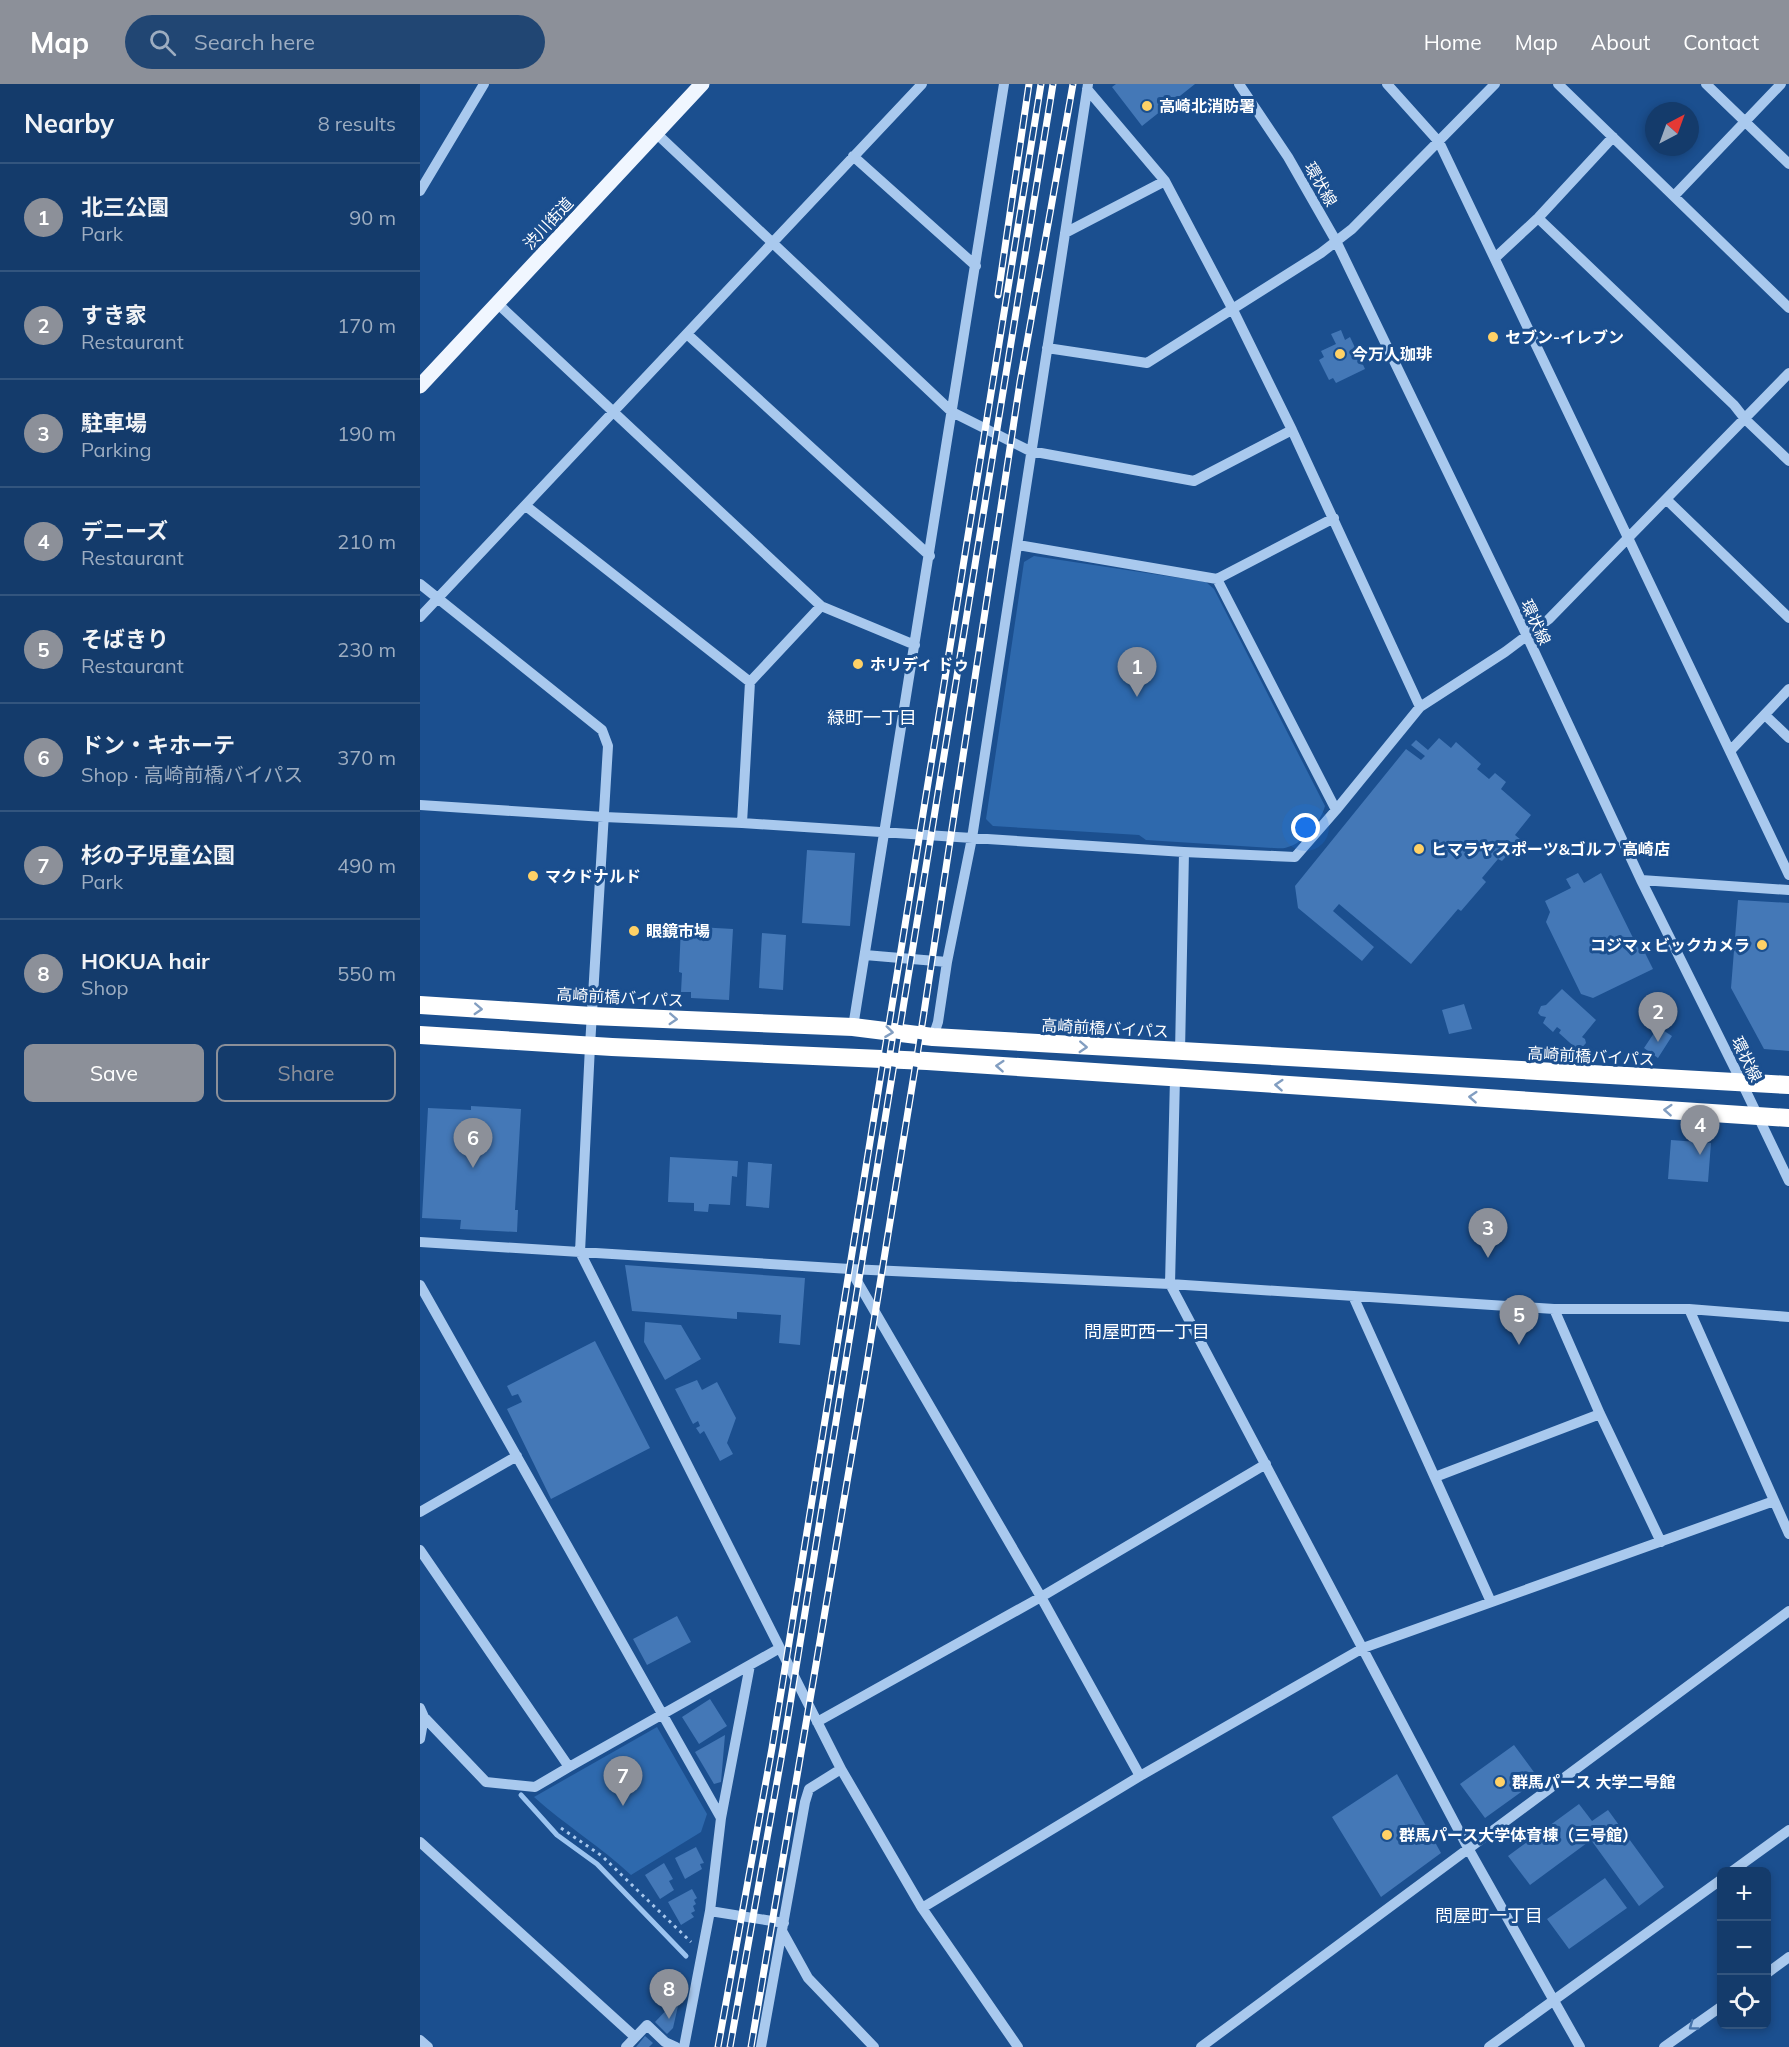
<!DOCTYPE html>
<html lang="en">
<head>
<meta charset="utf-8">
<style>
  body { margin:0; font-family:Mulish,"Noto Sans JP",sans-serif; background:#214673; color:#f1f3f6 }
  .controls { position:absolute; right:18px; bottom:18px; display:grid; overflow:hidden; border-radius:9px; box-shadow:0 3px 9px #0003 }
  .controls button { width:54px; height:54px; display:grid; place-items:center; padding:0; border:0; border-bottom:2px solid #33557e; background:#143b6b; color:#f1f3f6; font:30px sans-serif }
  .compass { position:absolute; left:1225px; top:18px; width:54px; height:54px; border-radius:50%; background:#143b6b; box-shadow:0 3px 9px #0003; rotate:41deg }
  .you { position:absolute; left:886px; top:744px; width:21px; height:21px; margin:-15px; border:4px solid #fff; border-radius:50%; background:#1a73e8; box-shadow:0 0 0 9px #1a73e833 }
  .badge { display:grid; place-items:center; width:39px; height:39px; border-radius:50%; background:#8c9099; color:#fff; font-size:20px; font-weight:700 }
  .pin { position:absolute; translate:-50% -50px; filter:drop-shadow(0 2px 3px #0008) }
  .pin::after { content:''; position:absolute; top:32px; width:21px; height:18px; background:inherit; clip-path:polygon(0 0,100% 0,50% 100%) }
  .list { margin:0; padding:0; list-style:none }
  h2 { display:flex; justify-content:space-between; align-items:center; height:78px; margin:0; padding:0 24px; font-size:26px }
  h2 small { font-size:20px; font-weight:400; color:#9dadc1 }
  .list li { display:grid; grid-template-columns:39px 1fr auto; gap:18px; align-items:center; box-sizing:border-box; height:108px; padding:0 24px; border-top:2px solid #33557e }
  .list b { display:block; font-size:22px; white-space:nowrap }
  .list p { margin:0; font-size:20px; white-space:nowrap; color:#9dadc1 }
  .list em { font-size:20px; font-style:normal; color:#9dadc1 }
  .actions { display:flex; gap:12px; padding:18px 24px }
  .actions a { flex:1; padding:14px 0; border:2px solid #8c9099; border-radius:9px; text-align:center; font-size:21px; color:#8c9099 }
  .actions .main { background:#8c9099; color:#fff }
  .icon { flex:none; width:33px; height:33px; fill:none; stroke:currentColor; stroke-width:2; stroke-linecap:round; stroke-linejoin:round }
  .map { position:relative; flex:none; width:1369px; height:1963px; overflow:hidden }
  header { display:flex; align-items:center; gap:36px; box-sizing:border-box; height:84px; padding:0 30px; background:#8c9099; color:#fff }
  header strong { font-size:28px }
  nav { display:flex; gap:33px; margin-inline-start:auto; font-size:21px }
  .search { width:420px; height:54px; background:#214673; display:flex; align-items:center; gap:15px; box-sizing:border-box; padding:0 21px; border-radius:33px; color:#9dadc1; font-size:22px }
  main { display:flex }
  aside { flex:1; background:#143b6b }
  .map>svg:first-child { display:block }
</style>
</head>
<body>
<header>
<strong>Map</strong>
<div class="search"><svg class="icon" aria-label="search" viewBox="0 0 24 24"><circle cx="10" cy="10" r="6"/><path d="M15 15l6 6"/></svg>Search here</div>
<nav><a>Home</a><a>Map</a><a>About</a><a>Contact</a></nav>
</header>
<main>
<aside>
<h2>Nearby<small>8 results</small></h2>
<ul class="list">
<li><span class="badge">1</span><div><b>北三公園</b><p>Park</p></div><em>90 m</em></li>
<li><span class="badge">2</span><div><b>すき家</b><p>Restaurant</p></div><em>170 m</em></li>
<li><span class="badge">3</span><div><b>駐車場</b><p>Parking</p></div><em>190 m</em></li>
<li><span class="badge">4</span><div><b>デニーズ</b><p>Restaurant</p></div><em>210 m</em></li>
<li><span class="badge">5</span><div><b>そばきり</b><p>Restaurant</p></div><em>230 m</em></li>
<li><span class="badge">6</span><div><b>ドン・キホーテ</b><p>Shop · 高崎前橋バイパス</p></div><em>370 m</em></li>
<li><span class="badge">7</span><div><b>杉の子児童公園</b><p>Park</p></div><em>490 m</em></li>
<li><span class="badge">8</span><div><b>HOKUA hair</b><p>Shop</p></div><em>550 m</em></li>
</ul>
<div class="actions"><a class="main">Save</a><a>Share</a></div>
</aside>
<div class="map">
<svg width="1369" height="1963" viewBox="0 0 1369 1963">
  <rect width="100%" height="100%" fill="#1b4f8f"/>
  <!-- green -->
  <path fill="#2e69ad" d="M614 472 786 498 794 505 905 722C901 737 884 759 868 763 864 765 859 764 854 764L726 756 719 751 573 742 566 735 604 478Z
    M237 1643 287 1730 281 1748 211 1791C180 1762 145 1741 114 1713Z"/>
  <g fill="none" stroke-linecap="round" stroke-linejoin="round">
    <!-- stream -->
    <path stroke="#9cc4f0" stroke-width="5" d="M101 1711 137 1751 177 1780 266 1872"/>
  </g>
  <!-- building -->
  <path fill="#4478b7" d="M696 0H775L722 42 692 3Z
    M921 246 925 256 930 253 945 285 916 299 913 294 909 296 899 276 904 273 901 267 916 260 911 250Z
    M1019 654 1031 664 1036 658 1061 680 1057 685 1069 695 1075 689 1086 698 1081 705 1111 731 1095 751 1101 756 1082 777 1078 775 1062 794 1066 798 1041 827 1038 825 991 880 919 820 913 827 954 863 942 877 878 824 875 802 986 665 1001 676 1005 672 991 661 996 656 1008 666Z
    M387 766 435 769 430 842 382 839Z
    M1158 789 1164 799 1181 789 1219 866 1223 865 1233 885 1173 914 1161 910 1126 838 1130 828 1125 817 1151 804 1146 795Z
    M1318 816 1369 819V967L1344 965 1311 904Z
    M261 842 313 845 309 916 271 914V908H261L262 889 259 888Z
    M342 849 366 851 363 906 339 904Z
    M1142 905 1176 936 1162 953 1165 955 1166 959 1159 967 1139 949 1141 946 1137 943 1133 948 1123 939 1126 933 1121 932 1118 929 1121 922 1126 921Z
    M1044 920 1052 945 1029 950 1022 926Z
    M1238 943 1252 952 1238 974 1224 964Z
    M51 1022 101 1025 95 1126H98L97 1148 40 1145 41 1136 2 1134 8 1024 51 1026Z
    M1251 1056 1291 1059 1288 1098 1248 1095Z
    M250 1073 318 1077 317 1093 312 1092 310 1121 289 1120 288 1128 274 1127V1119L248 1118Z
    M328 1078 352 1080 349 1124 326 1122Z
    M205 1181 385 1194 380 1261 359 1259 361 1231 317 1228V1235L212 1227Z
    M225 1238 261 1241 281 1275 245 1296 224 1258Z
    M175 1257 230 1364 131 1415 87 1325 102 1318 98 1310 92 1312 87 1302Z
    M277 1296 282 1306 297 1298 316 1334 307 1359 313 1370 300 1377 284 1347 280 1350 276 1344 280 1342 278 1337 273 1340 255 1305Z
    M257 1532 271 1558 227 1581 213 1555Z
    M290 1615 307 1642 279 1660 262 1633Z
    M305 1651 301 1698 294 1700 275 1668Z
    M1094 1661 1119 1695 1065 1734 1040 1700Z
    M977 1690 1021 1769 961 1813 912 1733Z
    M1159 1720 1172 1737 1188 1726 1244 1803 1219 1822 1171 1756 1110 1801 1088 1772Z
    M276 1763 284 1779 280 1780 282 1785 265 1795 255 1774Z
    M244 1779 253 1795 249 1797 254 1806 240 1815 225 1791Z
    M1185 1794 1207 1824 1149 1865 1127 1835Z
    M272 1805 277 1814 274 1816 276 1820 273 1822 275 1827 271 1829 274 1833 261 1841 248 1818Z
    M253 1919 258 1922 253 1944 247 1950 235 1938Z
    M225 1952 233 1959 229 1963H216Z"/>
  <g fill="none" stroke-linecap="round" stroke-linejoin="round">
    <!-- path -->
    <path stroke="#a9c9ee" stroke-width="3" stroke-dasharray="3 4.5" stroke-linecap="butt" d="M141 1744 182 1772 271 1858"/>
    <!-- minor -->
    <path stroke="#a9c9ee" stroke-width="10" d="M819 0 868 73 916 157 1107 552 1221 796 1322 999 1369 1097
      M967 0 1019 58 1369 791
      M1138 0 1369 224
      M1286 0 1369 80
      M667 5 745 97 813 226 872 346 1000 623
      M237 50 532 328 610 367 774 397 872 346
      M433 72 556 182
      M0 107 64 0
      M1254 112 1361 0
      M1118 134 1314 321 1325 335 1369 377
      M645 149 745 97
      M1075 174 1118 134 1193 53
      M77 219 401 522 495 561
      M267 250 510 472
      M627 264 727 279 901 169 932 145 1075 0
      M1246 415 1369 534
      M106 422 330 598
      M598 461 797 495 914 434
      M797 495 916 726
      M0 500 182 646 188 662 170 962 160 1168 421 1685 502 1824 598 1963
      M0 533 502 0
      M1345 631 1369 654
      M1311 666 1369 605
      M0 721 184 733 322 739 764 768 875 773 916 726 1000 623 1085 568 1129 535 1369 289
      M322 739 330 598 401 522
      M1221 796 1369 806
      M445 871 527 878
      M433 943 584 0
      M513 953 518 938 527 878 552 754 668 0
      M760 968 764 768
      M755 994 750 1200 1048 1764 1160 1963
      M0 1158 430 1185 750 1200 1134 1225H1269L1369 1233
      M430 1185 621 1513 720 1692
      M0 1201 301 1734
      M933 1212 1071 1518
      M1134 1225 1180 1330 1241 1458
      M1269 1225 1369 1450
      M1015 1393 1180 1330
      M0 1428 97 1372
      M0 1466 149 1683 360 1564
      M0 1624 4 1633 0 1655
      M4 1633 66 1698 115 1703 149 1683
      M397 1638 621 1513 846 1380
      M0 1758 215 1953
      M1311 1788 1369 1746
      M502 1824 720 1692 943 1564 1354 1417
      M290 1827 364 1839
      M362 1847 388 1894 454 1963
      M1346 1890 1369 1873
      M0 1956 8 1963
      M206 1963 227 1941 245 1958 256 1963
      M264 1963 290 1827 301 1734 330 1581
      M341 1963 385 1718 389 1705 421 1685
      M781 1963 1369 1527
      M1069 1963 1302 1795
      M1244 1963 1302 1922"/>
    <!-- major -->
    <path stroke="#f0f6ff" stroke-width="15" d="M0 302 282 0"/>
    <!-- highway -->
    <path stroke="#fff" stroke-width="18" d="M0 921 172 932 433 943 513 953 1369 1001
      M0 951 192 963 507 977 1369 1034"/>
    <!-- rail casing -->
    <g stroke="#fff" stroke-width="7">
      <path id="rail" d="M578 211 609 0
        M298 1963 352 1664 621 0
        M310 1963 363 1664 633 0
        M331 1963 445 1292 503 935 600 298 653 0"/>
    </g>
    <!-- rail -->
    <use href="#rail" stroke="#1b4f8f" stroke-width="4.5" stroke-dasharray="14" stroke-linecap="butt"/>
  </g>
  <!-- one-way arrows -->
  <defs><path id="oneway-chevron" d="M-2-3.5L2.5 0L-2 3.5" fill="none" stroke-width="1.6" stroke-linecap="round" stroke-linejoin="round" transform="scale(1.5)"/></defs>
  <g stroke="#829ec1">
    <use href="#oneway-chevron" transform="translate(58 925) rotate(3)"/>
    <use href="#oneway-chevron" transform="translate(253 935) rotate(3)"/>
    <use href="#oneway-chevron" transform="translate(469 948) rotate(7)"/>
    <use href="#oneway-chevron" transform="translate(663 963) rotate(3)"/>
    <use href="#oneway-chevron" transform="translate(580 982) rotate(-176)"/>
    <use href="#oneway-chevron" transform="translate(859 1001) rotate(-176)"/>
    <use href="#oneway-chevron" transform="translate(1053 1013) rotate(-176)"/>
    <use href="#oneway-chevron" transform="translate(1248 1026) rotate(-176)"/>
  </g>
  <use stroke="#4674ac" href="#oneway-chevron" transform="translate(1273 1942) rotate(144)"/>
  <!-- markers -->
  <g fill="#ffd166" stroke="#1b4f8f" stroke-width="2">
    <circle cx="727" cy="22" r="6"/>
    <circle cx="1073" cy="253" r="6"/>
    <circle cx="920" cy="270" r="6"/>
    <circle cx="438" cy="580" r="6"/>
    <circle cx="999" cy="765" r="6"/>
    <circle cx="113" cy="792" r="6"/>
    <circle cx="214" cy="847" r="6"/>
    <circle cx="1342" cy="861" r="6"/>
    <circle cx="1080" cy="1698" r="6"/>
    <circle cx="967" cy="1751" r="6"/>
  </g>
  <g text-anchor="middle" stroke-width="6" stroke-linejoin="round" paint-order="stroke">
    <!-- poi labels -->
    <g font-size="16" font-weight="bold" fill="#fff" stroke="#1b4f8f" text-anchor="start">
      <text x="739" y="28">高崎北消防署</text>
      <text x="1085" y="259">セブン-イレブン</text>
      <text x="932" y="276">今万人珈琲</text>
      <text x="450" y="586">ホリディ ドゥ</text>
      <text x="1011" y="771">ヒマラヤスポーツ&amp;ゴルフ 高崎店</text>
      <text x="125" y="798">マクドナルド</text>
      <text x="226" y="853">眼鏡市場</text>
      <text x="1330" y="867" text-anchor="end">コジマｘビックカメラ</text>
      <text x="1092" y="1704">群馬パース 大学二号館</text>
      <text x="979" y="1757">群馬パース大学体育棟（三号館）</text>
    </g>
    <!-- street labels -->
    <g font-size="16" fill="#fff" stroke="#1b4f8f">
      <text transform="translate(901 100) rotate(60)" y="6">環状線</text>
      <text transform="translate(128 139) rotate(-47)" y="6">渋川街道</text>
      <text transform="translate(1116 538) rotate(65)" y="6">環状線</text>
      <text transform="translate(200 913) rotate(3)" y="6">高崎前橋バイパス</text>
      <text transform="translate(685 944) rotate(3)" y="6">高崎前橋バイパス</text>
      <text transform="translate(1171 972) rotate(3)" y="6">高崎前橋バイパス</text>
      <text transform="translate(1327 975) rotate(64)" y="6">環状線</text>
    </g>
    <!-- neighbourhood labels -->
    <g font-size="18" fill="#fff" stroke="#1b4f8f">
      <text x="452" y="640">緑町一丁目</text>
      <text x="727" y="1254">問屋町西一丁目</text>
      <text x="1069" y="1838">問屋町一丁目</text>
    </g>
  </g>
</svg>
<div class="controls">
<button>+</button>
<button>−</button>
<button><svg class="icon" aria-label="locate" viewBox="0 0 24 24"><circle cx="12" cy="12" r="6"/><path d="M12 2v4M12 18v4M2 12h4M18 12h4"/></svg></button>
</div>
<svg class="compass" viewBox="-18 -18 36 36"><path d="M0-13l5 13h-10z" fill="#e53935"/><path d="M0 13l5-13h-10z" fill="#9dadc1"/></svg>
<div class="you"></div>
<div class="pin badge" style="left:717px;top:613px">1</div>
<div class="pin badge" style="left:1238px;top:958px">2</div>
<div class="pin badge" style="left:1068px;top:1174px">3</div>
<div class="pin badge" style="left:1280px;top:1071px">4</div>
<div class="pin badge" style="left:1099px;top:1261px">5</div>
<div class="pin badge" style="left:53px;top:1084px">6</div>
<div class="pin badge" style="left:203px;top:1722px">7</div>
<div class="pin badge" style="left:249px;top:1935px">8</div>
</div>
</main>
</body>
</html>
